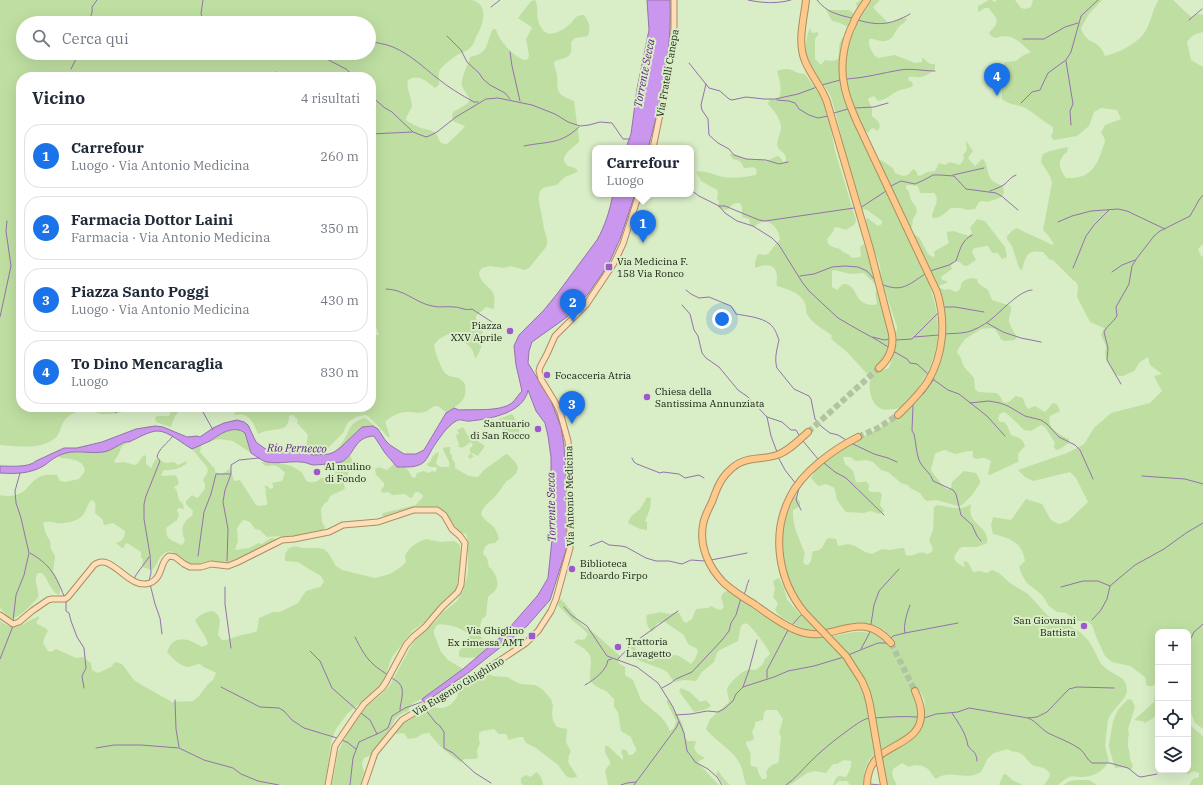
<!DOCTYPE html>
<html lang="it">
<head>
<meta charset="utf-8">
<style>
  body { margin:0; font-family:"IBM Plex Serif",serif; background:#f2f2f3; color:#1f2937 }
  .controls { position:absolute; right:12px; bottom:12px; display:grid; overflow:hidden; border-radius:8px; box-shadow:0 4px 16px #0002 }
  .controls button { width:36px; height:36px; display:grid; place-items:center; padding:0; border:0; border-bottom:1px solid #e0e1e3; background:#fff; color:#1f2937; font:20px sans-serif }
  .you { position:absolute; left:722px; top:319px; width:14px; height:14px; margin:-10px; border:3px solid #fff; border-radius:50%; background:#1a73e8; box-shadow:0 0 0 6px #1a73e833 }
  .badge { display:grid; place-items:center; width:26px; height:26px; border-radius:50%; background:#1a73e8; color:#fff; font-size:13px; font-weight:700 }
  .pin { position:absolute; translate:-50% -33px; filter:drop-shadow(0 1px 2px #0008) }
  .pin::after { content:''; position:absolute; top:21px; width:14px; height:12px; background:inherit; clip-path:polygon(0 0,100% 0,50% 100%) }
  .popup { position:absolute; left:592px; top:145px; width:102px; height:52px; box-sizing:border-box; display:grid; place-content:center; border-radius:8px; background:#fff; filter:drop-shadow(0 1px 3px #0005); font-size:13px; white-space:nowrap; color:#747a83 }
  .popup b { font-size:15px; color:#1f2937 }
  .popup::after { content:''; position:absolute; left:50%; top:100%; margin-left:-8px; border:8px solid transparent; border-top-color:#fff }
  .list { margin:0; padding:0; list-style:none }
  h2 { display:flex; justify-content:space-between; align-items:center; height:52px; margin:0; padding:0 16px; font-size:17px }
  h2 small { font-size:13px; font-weight:400; color:#747a83 }
  .list li { display:grid; grid-template-columns:26px 1fr auto; gap:12px; align-items:center; box-sizing:border-box; height:64px; margin:0 8px 8px; padding:0 8px; border:1px solid #e0e1e3; border-radius:16px }
  .list b { display:block; font-size:15px; white-space:nowrap }
  .list p { margin:0; font-size:13px; white-space:nowrap; color:#747a83 }
  .list em { font-size:13px; font-style:normal; color:#747a83 }
  .icon { flex:none; width:22px; height:22px; fill:none; stroke:currentColor; stroke-width:2; stroke-linecap:round; stroke-linejoin:round }
  .map { position:relative; flex:none; width:1203px; height:785px; overflow:hidden }
  .search { position:absolute; background:#fff; box-shadow:0 4px 16px #0002; left:16px; top:16px; width:360px; height:44px; display:flex; align-items:center; gap:10px; box-sizing:border-box; padding:0 14px; border-radius:22px; color:#747a83; font-size:15px }
  .panel { position:absolute; background:#fff; box-shadow:0 4px 16px #0002; left:16px; top:72px; width:360px; height:340px; border-radius:16px }
  .map>svg:first-child { display:block }
</style>
</head>
<body>
<div class="map">
<svg width="1203" height="785" viewBox="0 0 1203 785">
  <rect width="100%" height="100%" fill="#d9edc7"/>
  <!-- green -->
  <path fill="#bfdfa2" fill-rule="evenodd" d="M0 0H472C490 5 483 25 476 37 475 41 473 45 470 48 467 51 463 52 459 54 455 56 442 66 440 70 437 74 440 80 439 85L435 88C427 82 419 73 408 80 406 89 411 96 412 105 412 111 406 114 406 120 410 123 416 126 421 128 425 129 433 130 436 134 440 139 438 144 447 144L460 132 465 126 453 121 452 117 453 112 467 104 470 100C468 95 464 91 462 86 460 78 468 66 470 57 488 53 486 46 492 30L496 29C498 40 514 57 524 60L528 59 529 55 526 39 532 28C528 23 522 22 518 18L531 1 535 0C540 8 534 16 541 27 542 29 544 32 547 33 555 36 566 28 572 22 574 20 575 17 578 16 580 15 582 15 584 15 589 21 591 29 588 36L575 38 571 42C571 45 572 49 571 52 569 59 560 58 554 62 554 67 556 70 557 75 558 93 556 94 574 101L579 138V142C574 147 557 157 567 165 571 168 575 166 578 171 574 174 569 175 565 177 562 179 560 182 558 184 551 188 540 184 539 196 538 203 541 210 542 217 543 221 543 225 544 229 546 236 549 240 546 247L529 268 524 270 511 266 503 268 490 266 482 268 479 272C480 285 492 286 494 296 495 299 494 305 494 309L486 307 476 316V319C486 330 484 346 476 358L474 356C474 344 457 339 448 334L439 339 434 345C434 350 442 371 446 374 453 379 458 374 465 384 468 402 458 404 446 413 444 411 441 408 439 407 434 404 431 409 427 411 421 414 414 412 408 412 401 411 389 417 385 422L390 437H388L375 423 368 416 365 415 360 416 356 417 348 422 343 433 328 448 311 451 306 446 308 435 297 423 298 420 293 415 289 416C289 432 278 428 267 431 264 431 261 433 258 434 253 422 250 412 234 415L235 411 238 407H371V336L379 335 375 324 371 319V77H21V407H136C130 412 109 415 101 414 95 413 90 408 83 410 76 411 66 416 63 423 60 428 60 435 54 439 39 450 17 446 0 445ZM23 23H369V53H23Z
    M861 0H865L860 8 864 12 872 0H880L873 7C877 13 883 16 887 22H893L903 17 907 19C904 24 901 24 898 28 894 33 893 40 885 41 879 42 874 38 869 39V45L871 50 874 55 878 58 895 55 915 63 922 62V58H923L930 64H935V69C933 72 924 77 920 77 916 78 914 76 909 77L908 80 912 82 913 86C908 89 901 89 896 92 890 95 886 100 878 101L874 96 869 98 868 100 872 108V116L878 121 880 126 878 131 873 128 871 129 868 133 867 132 863 133 875 162 881 160 893 168 895 173 903 176 908 175 913 169 917 172V175L920 176 927 172 935 171 939 163 945 165 950 162 960 165 964 159 963 155 967 150 966 145V141L973 151 968 158 975 166 982 159H983C989 166 986 177 994 182 997 184 1001 185 1003 186L1004 193C1001 199 993 200 987 202L983 201 979 202 975 209 967 210 961 208H951C946 212 940 219 933 218L932 216C933 208 941 200 934 193H920L918 186 910 185H907L906 188 909 192 911 200 916 207 917 212 913 219 912 227 910 226 905 228C927 279 956 326 923 380 917 390 909 402 899 408 897 409 894 409 891 409 874 414 866 391 871 378L846 351 831 339 832 336 830 334C823 329 814 324 808 316 805 312 807 308 805 304 802 293 787 289 777 286 776 282 777 280 777 276 776 263 764 264 755 268V262L758 254 766 255 768 254 780 239C778 225 766 215 754 227L750 225 749 219 742 217C742 209 744 200 733 204L727 210 722 209 718 207 719 201 717 200 718 192 717 190 701 181 696 172C704 169 715 176 724 177 734 179 745 177 756 175 759 163 749 169 744 168L740 161 733 159 729 154H733L751 160 759 159 767 161 777 156 780 157 783 162 786 161C787 151 779 153 777 145 777 140 779 137 780 133 784 122 775 112 768 104L770 99H779C782 90 780 81 777 71 794 65 792 74 805 74L820 95 827 108 835 151 856 220 855 224 846 230 837 227 834 228 833 232 827 239C828 247 833 247 840 249L843 252 848 254 852 258 860 257 861 255 860 247 864 244 876 283 875 284 864 273 850 274 835 270 832 271V287L837 290 843 284C859 283 852 306 875 305L877 303C876 298 874 292 878 289 881 298 883 308 885 317 891 338 894 350 877 367L880 371 889 368 894 352 897 327 880 275C882 266 877 259 874 250 871 241 868 231 866 221V218L869 219 878 226 882 224V221L867 210 862 209C849 173 842 136 832 100 827 84 811 75 807 58 805 50 806 36 810 28L812 33 818 32V35L815 39V59L821 65 825 60 833 61 838 59C840 52 837 42 844 37 848 35 852 35 855 31V29C845 27 842 22 832 21L826 10H849L856 15 861 16 863 14 857 7 856 3Z
    M989 0H992L994 2 997 0H1015L1021 8 1025 9 1031 7 1033 0H1102L1089 14 1081 28C1086 44 1095 39 1102 50 1103 51 1104 54 1105 56 1121 52 1142 42 1148 26 1152 17 1153 8 1159 0H1173L1191 17 1198 14 1203 15V32C1195 34 1192 35 1187 42L1191 60 1203 67V244L1198 249 1201 256 1203 257V729L1195 723 1188 705V683C1192 679 1190 675 1188 671V632H1158V678L1156 679 1155 685 1151 686H1147L1145 677 1130 666 1112 662 1105 656 1097 639 1092 625 1087 621H1077L1066 613 1057 612 1049 606 1042 595 1027 583 1022 575 1019 567 1025 561C1022 542 1010 538 993 534L991 525 993 517 1011 520 1026 499 1042 504 1051 520 1059 524 1068 521 1088 502 1076 478 1070 472 1033 481 1025 477 1018 470 1067 453 1084 444 1094 428 1111 413 1150 403 1162 391 1154 376 1162 374 1150 365 1148 357 1140 362 1134 371 1123 376H1118L1115 374 1106 358 1105 353 1106 346 1101 335 1104 328 1090 322 1077 297 1078 286 1076 282 1073 280 1053 260H1050L1043 252C1040 252 1035 251 1032 252 1025 254 1024 264 1022 270L1019 268 1012 246 1007 239V236L1013 230 1017 228C1029 235 1040 238 1052 245L1054 244 1048 235 1043 230 1052 183C1051 175 1045 169 1041 162L1043 154 1050 151 1068 147 1067 152C1057 160 1058 168 1066 178 1088 179 1096 169 1102 150 1105 141 1107 141 1101 133L1105 125 1121 119 1117 110 1101 108 1094 112 1089 126 1077 136 1054 140 1051 137 1053 132V127C1042 121 1034 112 1023 107 1015 104 1009 105 1002 99V90L999 84 998 76 1000 69 1005 62 1016 61 1022 56 1031 52C1019 42 1013 32 995 38L991 36 989 33C993 28 1000 23 995 16 992 12 990 11 989 8H985L978 12V6Z
    M977 219 985 221 998 238 1005 247 1007 257 1002 259 998 253H992L988 246C985 246 975 248 973 249L972 252 976 260 967 266C962 266 960 260 954 261L951 266 952 269 941 277 942 280 947 281V283L941 285 938 287 945 290 949 289 956 292C960 290 961 288 961 284 964 279 972 277 977 279L978 283 988 290 992 300 1011 306C1012 311 1009 315 1009 320 1009 326 1015 332 1017 338L1014 340 1004 341 1001 339 995 329 991 328 981 329 965 339 958 349 957 353 960 356 964 367 974 378 975 389 978 392 996 393 1000 396 1003 402C1010 404 1011 399 1016 396L1023 398 1026 406 1028 409 1035 406 1045 412 1053 403 1057 404 1060 411 1050 416C1046 428 1060 435 1069 439V443L1060 449 1056 450 1054 447 1055 443 1045 427 1041 425 1031 431 1024 430C1018 424 1012 418 1005 412 1000 413 999 414 998 419L1000 422H1004L1007 425 1011 435C1017 437 1023 438 1025 446 1023 449 1019 451 1018 455 1018 458 1019 459 1018 462L996 472 990 475 988 474 991 461C988 460 988 459 985 458 978 457 971 463 973 451H969L955 454 945 450 938 452 935 454 931 469 932 472 944 487 947 489H951L952 482 964 471 976 473 980 480V483L973 494 962 505 958 506 936 500 927 501 924 499 920 493 910 488 908 485 901 483 888 472 881 470 873 462 867 460 856 461 850 457H843L845 464C855 472 853 470 856 482 860 483 863 481 867 482L869 486 868 490 871 492H879L882 494 880 505 884 511C880 516 877 513 871 511L864 513 846 512 837 500 835 490 833 487 826 484 818 486 811 478 815 471 835 454 858 439 880 428 905 411 936 370 943 308 913 234 919 237 928 254 933 257 935 256 934 252 935 251 949 243 947 236V232L953 231 969 236 972 233 970 228C972 224 975 223 977 219Z
    M173 407H182L175 416 171 427 156 422 155 418 157 416H169Z
    M512 414C516 420 520 427 519 434L506 440 499 419Z
    M364 418 367 419 378 429 373 426 362 427 340 448 336 451C338 447 342 444 344 440 351 427 349 424 364 418Z
    M463 427 468 436 473 433 477 438 476 440 485 446 478 456 472 453 471 455 474 456 470 459 468 457 471 452 469 450 473 445 471 442C466 445 463 450 458 446L459 444 457 439 456 435 459 434 457 430Z
    M237 429 245 433 251 453 233 441 220 439 210 441 224 432Z
    M125 442 127 443C121 446 121 448 119 453 118 457 115 458 114 462L116 463 124 462 135 465 137 464 144 455 146 456V464L151 468 155 460 158 459 165 463 174 462 178 465 187 461 186 464C179 469 172 471 164 470L161 475 164 476 175 475 177 477 179 484 174 487 177 491 179 500 183 504 184 509 179 508 177 510 179 515 177 520 166 528C167 530 166 532 167 535 167 540 177 542 181 545L183 544 185 541C181 531 181 522 192 516L193 511 186 504V501L192 495 197 498C201 496 201 492 205 489V484L203 479C206 475 209 473 207 467L192 449 203 444 201 446 200 452 215 469V471C219 477 226 472 229 469L231 471 234 481 240 480 256 505 259 506 267 505C268 500 264 494 266 489L264 486H268L270 489 273 488V485L272 483 282 481 285 473C282 470 279 467 276 466 269 464 267 469 261 462 276 463 289 462 301 472 305 475 304 481 309 482 313 483 318 482 321 478L332 477 338 469 336 466 327 468 322 464 341 462 350 455 356 470 353 472H348V477L344 484 345 489 330 496 328 501 324 504 321 509 322 522 325 527 323 531 288 538 282 536 267 537 260 530 255 529 250 522 244 520 242 521 237 528 238 541 235 550 249 548 259 543 262 544 271 538 277 539C262 547 246 558 229 562 223 564 217 561 211 562 203 563 198 567 190 565 181 563 178 554 170 551 157 554 160 563 152 570L142 567 143 559 141 558V552L127 543 125 544 124 548H122L116 543C123 541 124 538 125 531L113 523 105 525 103 523V520L95 513C95 508 98 502 91 500 87 505 86 513 81 517 75 522 63 524 56 523 51 522 48 521 43 523L46 534 50 541 51 549 55 556 53 572C58 577 62 589 59 595 50 591 49 580 42 573H38C32 582 40 588 38 597 38 599 21 615 18 616 15 618 13 618 9 618L0 608V495C8 497 21 496 27 488 31 483 35 479 41 476 46 474 52 475 57 475L60 481 65 482 79 479 85 471C83 457 68 460 58 457 71 448 87 454 102 452 110 451 118 445 125 442Z
    M447 447H450V454L452 455V459L455 463V468C463 472 469 478 478 477L484 470 506 454C510 455 510 457 513 460 521 467 518 473 510 479 506 482 508 479 505 483 502 486 501 490 498 493 492 501 483 505 481 514 488 526 495 522 499 539L495 543C487 543 484 546 483 554L487 558 489 567C494 570 499 581 497 587 496 591 491 594 488 597L486 616 482 619 478 633 481 637 488 643V648L477 658C470 657 464 659 459 656V651L466 644 470 635C462 628 447 623 437 625L434 630V634L441 652 448 660 463 669 422 699 413 703 408 711 401 714 396 718 385 737 372 755 364 758 362 763 364 772 360 785H332L338 752 352 725 368 705 383 693 390 685 414 641 436 621 442 613 457 601 463 591 468 572V541L466 534 460 532 441 510C421 501 403 518 383 516L382 514 383 513 416 505C418 502 423 498 423 495L418 492H415L412 498 409 497 405 494 392 495 388 492 382 493 381 490 384 486V483L376 475 375 469 379 467 387 470 394 464 397 467C408 467 407 469 412 477L415 478 417 473 424 471 429 473 432 471 435 472 437 469 436 467H431L428 466 427 464 431 461C432 456 434 454 439 452L436 464 440 467H449C451 460 444 456 443 448Z
    M796 496 800 502V506L793 510C792 525 799 538 804 551 806 556 802 559 804 564L808 565C813 560 811 556 813 551 815 551 817 551 819 550 824 548 824 541 828 538L836 539 838 546 848 544 855 546 865 552 872 554 882 549 890 550 901 548H904L906 555C914 558 919 549 927 554 936 552 932 546 929 540L933 530 934 507 937 505C949 506 959 512 971 504 966 526 990 525 987 543L977 547H962L959 549 954 557 956 562 964 567H965L963 562 966 561 969 564 973 572 980 571 987 573 992 570 999 573 1010 583 1028 594 1048 616 1054 619 1065 621 1070 626 1081 633 1088 640 1093 648 1101 664 1108 670 1123 679 1126 684 1127 691 1125 697 1111 714 1108 720 1106 736 1105 746 1109 761C1104 771 1093 777 1082 777 1078 777 1073 776 1069 777 1065 779 1061 782 1058 785H1044L1049 778 1050 774C1044 764 1038 769 1031 764 1028 761 1024 755 1020 753 1015 751 1012 753 1008 749L994 753 988 758 981 772C965 782 950 768 936 779 933 777 932 774 930 771 925 765 916 764 909 767L902 763 893 769C891 775 894 780 897 785H886L881 756C893 750 908 745 916 735 924 726 927 710 924 699 922 695 920 691 918 688L912 692C922 711 921 731 900 741 892 745 884 747 877 752 867 759 862 773 864 785H850L847 781H839L835 785H833L836 778 839 776 846 777C849 773 852 766 851 761L844 760 837 764H833L826 773 815 771 807 773 790 785H746C744 779 743 772 741 766 734 750 716 742 706 729L710 719 729 702C729 697 727 694 727 690 727 685 742 671 747 670 750 669 753 670 756 670L762 665 765 659 770 654C769 649 750 624 747 624 744 623 743 624 741 626L738 641 720 650 717 653 714 662 702 672 696 681 684 680 674 682 668 673 664 670 630 657 633 651 631 649V646H635C637 656 646 652 653 653 657 654 661 657 665 657 668 657 671 655 674 655 680 655 686 661 691 664L695 659 698 651 696 648 689 645 687 642 684 635 665 622C654 622 657 626 652 632 648 628 645 621 647 615 651 613 656 614 660 612L669 614 677 612 680 614 683 621 686 623 692 619 696 609 708 608 711 606 717 609 721 610 724 607 721 597C723 592 725 591 730 591 747 605 764 617 783 627 789 630 796 634 803 636 835 645 862 616 890 645L895 642C870 606 846 635 815 631 807 630 799 627 792 623 786 620 778 616 775 610L778 603 773 597 775 589 773 582 776 579 779 578 784 588 787 599 801 616 805 617 806 614 786 576 781 545 786 517 794 498ZM766 710H777L783 719 779 733C783 739 780 740 780 746 779 752 780 757 778 763 772 764 769 767 766 772L767 776 766 779H762L759 774 757 767 751 766C749 761 752 756 750 752 748 747 746 747 746 742L753 740 754 737 752 732 755 726V722L763 720 764 713Z
    M647 497 651 498 650 509 645 521 647 522V530L640 529 628 523C631 513 638 513 642 506 644 503 645 500 647 497Z
    M426 539 440 542 454 541 460 545 461 561 456 590 429 619 413 630 392 657 382 685 348 713 336 729 331 742 325 785H0V621C18 634 23 622 39 616V618L36 623C40 626 46 627 48 631L45 636 43 643 48 651 51 652 56 649 76 658 83 657 91 663 92 670 98 673 111 667 115 662 122 664 134 680 140 684 172 702 193 701 199 696 208 684 213 680 216 673C210 669 205 669 200 664 195 664 191 667 188 667 181 667 171 657 167 652 174 633 189 639 202 647L208 644C206 635 199 629 195 620 201 614 205 612 213 611L218 615 220 621 218 635 222 640C230 640 231 638 238 636 244 634 250 634 257 631L259 618 273 612H280L298 603 306 591 320 587 324 582 321 576 309 569 298 562 285 561V554L289 548 295 546 303 548H317L324 549 329 554 336 566 342 570 375 578 390 574 401 567 406 562 405 556C409 547 417 542 426 539Z
    M561 599 575 615C577 621 586 629 592 631L620 656 618 662 620 664 625 667V675L633 680 641 700 661 717 666 723 670 731 674 728 676 721 666 701 668 700 670 702 682 723 686 739 688 741H696L694 749 698 754 705 758 699 761 698 763 719 785H608L605 771 608 766 610 765C611 760 608 758 606 755 605 752 605 748 605 746H608L623 760V757L621 752 623 749 626 750 629 755H632L636 751V748L634 745 631 737 621 731 618 712 614 707V699C611 697 610 694 607 692 603 689 598 688 593 684 585 676 595 663 589 654 585 648 579 646 574 642L578 639 582 640 585 639 588 634 583 629 573 621 557 604Z
    M487 673 493 676 507 677 520 684 535 685 542 689 551 699 553 706 552 713 553 721 557 727 567 729 566 742 571 752 569 755 568 762 577 776V777L570 778 566 776 558 765 536 748 526 743 523 737H519L509 740 506 734H499L494 729 482 731 479 733V740L480 743 477 750 478 757 475 759H465L460 762C447 753 438 745 429 733L422 734 416 738 408 739 404 733 393 734C404 719 414 715 430 705 443 712 452 706 458 695L457 691Z
    M681 688 690 692 700 702 706 700 711 706 704 710 694 712 679 691Z
    M1158 690V715L1145 723 1142 721 1134 720 1154 702 1155 691Z
    M1128 699 1132 700 1135 707 1128 729 1129 734 1128 739V748L1129 749 1130 759 1133 766 1131 770 1124 767 1115 768 1110 751 1109 745 1113 721 1118 710Z
    M1188 720C1191 729 1197 729 1203 737V785H1189L1193 779 1199 777V773L1194 771 1188 774 1183 773 1181 770H1188Z
    M718 770C721 775 725 781 730 785H724L716 775Z
    M536 772C540 774 543 780 543 785H523L521 783V778L526 775 531 777Z
    M1005 774 1007 775 1012 780 1023 785H999L1003 775Z
    M1079 780H1089L1097 785H1063L1070 781Z"/>
  <!-- water -->
  <path fill="#ca96ee" stroke="#9472ab" d="M647 0H670C672 53 662 97 648 148H626L631 134 637 89 649 30Z
    M613 194H635L620 239 608 265 588 294 567 317 532 342 529 351 528 363 551 401 561 427 564 445 568 515 567 547 550 600 527 626 497 650 468 673 425 702 423 701 422 699 463 669 503 635 538 595 548 578 552 539 551 516V457L548 436 545 423 536 411 528 390C524 413 490 419 470 421 465 422 461 418 456 421 446 427 438 440 432 449 430 453 427 459 424 462 417 468 406 467 397 467L385 453 374 436C353 437 355 456 341 462 337 463 318 465 313 465 309 464 305 462 301 462 290 461 279 464 267 462 262 461 256 456 251 453L245 433C233 424 219 435 210 441 204 444 198 446 192 449 183 444 168 431 158 431 149 431 138 438 129 442H125C118 445 111 451 103 452 91 454 78 450 66 453 58 455 51 460 45 465 31 474 15 474 0 473V466C9 466 29 468 36 461L64 448H77L102 442 136 429 155 426 163 427 187 437 197 436 200 437 213 428 224 423 237 420 244 422 248 425 256 442 264 448 270 451 278 452H286L299 449 313 455 329 454 334 452 340 448 362 427 373 426 378 429 385 440 390 445 404 454H416L424 450 446 413 454 408 459 410C474 409 500 412 512 403 516 399 518 395 522 391L516 365 514 346 519 335 544 310 557 294 597 240C605 226 610 210 613 194Z"/>
  <g fill="none" stroke-linecap="round" stroke-linejoin="round">
    <!-- stream -->
    <path stroke="#9472ab" stroke-width="1" d="M203 0 201 14 205 23
      M748 0C762 3 777 4 791 0
      M817 0C826 12 838 15 852 18
      M491 7 500 0
      M858 20C878 26 891 25 910 14
      M1189 20 1202 9
      M85 23C90 17 93 15 92 7L97 0
      M447 36 461 50 467 62 479 73 483 79 490 85 505 93 510 99
      M1023 39H1044L1065 27 1078 23
      M369 41C377 43 386 44 393 47 411 55 422 66 437 78 448 87 461 95 474 102H478
      M510 52 512 66 520 101
      M315 53 346 69 355 77
      M1066 61 1073 104 1070 111 1071 125
      M689 63 709 88 720 91 729 99 732 100 746 97 764 99H775L798 94 817 87
      M71 69 79 53
      M276 72 283 77
      M847 79C865 78 882 73 900 70 912 68 923 71 935 71
      M706 84 701 105 702 110 708 119 709 135 718 143 729 149 734 155 746 159 766 160 779 164 788 162
      M822 85 840 80
      M371 96 385 108 392 112 413 132 426 137 429 136 437 132 456 117 486 99 498 98 532 105 555 114 568 122 580 126 589 125 600 122 612 123 623 139H630
      M777 100 789 101 795 103 799 109 809 115 818 118 828 116
      M1021 103 1032 92 1040 90 1048 73 1066 60 1071 52 1081 16 1098 0
      M854 108 874 107 888 103
      M834 113 848 109
      M371 134 412 132
      M524 146C548 141 560 145 579 127
      M953 175 984 168
      M891 186 901 181 915 184 924 180 933 175H940L954 176 966 189 996 193 1003 197 1005 199 1018 210
      M691 190 699 196 719 206 725 213 737 221 753 226 772 238 779 245 802 282 809 291 838 318 857 329 877 340 888 347
      M990 191C995 189 1001 187 1005 184 1009 180 1011 177 1016 175
      M719 206H725L759 220 765 221 854 208
      M860 208 886 191
      M1058 222 1072 216 1091 211 1118 209 1127 211 1165 229
      M1073 268 1086 236 1094 225 1109 210
      M930 271 949 265 956 261C960 250 961 241 972 235
      M1112 272 1122 265 1135 260
      M800 276 814 274 832 267 845 266 858 267 867 271 874 279
      M881 284C902 293 908 285 925 274
      M386 289C404 289 416 303 432 306 440 308 447 306 454 307 461 307 465 311 472 309L495 324
      M686 290 691 294 699 298 709 297 731 306 736 314C746 316 761 317 770 324 775 328 777 335 779 340 777 349 774 359 777 368L794 389 809 396 811 399 815 419 822 427 830 433 838 435 846 440
      M682 305 690 314 694 330 698 336 702 353 706 358 719 367 738 390 748 397 767 417 771 436 777 452
      M943 307H955L984 312
      M0 317 11 266 6 231 7 221
      M987 323 1003 332 1021 338 1041 342
      M945 334C954 333 965 334 973 330 981 327 988 322 994 317 1003 309 1021 290 1032 290
      M873 337 884 340 890 339
      M914 337 939 335
      M896 340 912 339 939 312
      M893 351 907 359 910 363 917 364 928 374
      M934 379 924 393 913 404 912 431 914 434C916 442 916 452 919 460 922 468 931 473 933 481L953 490 956 494 961 515 972 525 977 536 981 541
      M934 380 948 390 959 394 987 416 1005 436
      M1121 384 1107 360 1108 348 1104 332C1107 325 1114 322 1117 316L1116 307 1129 284 1132 266 1137 258 1154 236 1160 231 1190 216 1199 200 1203 195
      M970 403 989 401 1000 403 1008 406 1025 416 1041 420 1047 424 1059 437 1075 445 1080 450 1093 479
      M202 407 203 412 213 430
      M116 413V407
      M767 417 782 422 791 430H796L799 435
      M803 441 818 459
      M851 443 874 454 888 458 897 462
      M778 457 785 470 796 484
      M632 458 634 462 637 464 660 473 663 472 679 474 685 478 699 475 704 478
      M824 463 835 472 846 478 884 515
      M1142 476 1185 479 1203 484
      M799 488 796 500 801 510
      M590 546 602 541 609 545 621 546 626 547 646 558 656 561H669L682 564 691 560 705 561
      M30 553C50 564 56 576 64 596
      M198 556 204 512 211 494 216 474H230
      M711 560 747 553
      M227 561 228 529 223 502 225 490 231 474V465L239 460 259 458
      M134 579 136 575 149 557
      M149 581 151 573 150 555 144 519V504L146 496 160 461 157 457C159 448 167 444 172 437
      M150 584 155 604 160 618 162 634
      M225 587V604L231 648
      M1061 587 1083 581H1098L1110 586
      M744 594C747 590 746 585 749 580
      M66 601V611L69 613 71 621 77 637 84 648 86 668 82 676 84 688
      M564 607 571 615 587 626 607 656 637 667 658 683 673 707 684 733 687 751 691 756 695 762 708 769 717 777 722 785
      M1092 620 1101 610 1107 599 1110 586 1117 580 1135 565 1164 549 1186 533 1203 523
      M13 621 16 595 24 575 29 553 21 518 16 503 15 491 20 473
      M871 624 874 605 879 591 899 569
      M792 625 802 614
      M905 633C903 625 907 613 910 605
      M355 637C365 657 369 663 388 675
      M891 638 893 636 905 633 958 623
      M1188 644 1194 632 1203 624
      M861 649 869 634 870 631
      M310 651 320 661 332 688 357 710
      M848 655 878 643H887
      M0 659 13 626
      M618 659 632 644 678 611
      M390 677C393 679 397 681 399 683 406 690 400 702 400 710
      M767 678V670L788 630
      M585 685C594 680 607 670 608 660L612 659
      M221 687 260 707 279 708 284 711 292 720 304 728 337 738
      M743 687 749 670 757 640
      M662 688 671 683 676 679 692 672 722 640 729 631 731 623 736 615 741 598
      M175 700 176 729 179 747
      M425 709 436 723 440 726 444 732V748L453 753 475 773 491 783
      M361 713 370 720 377 734
      M952 713C959 724 966 733 968 746 973 753 976 750 977 761
      M676 715 691 714 707 711 718 712 724 709 733 701 736 694 743 687 746 686 774 677 788 671 814 666 844 657
      M874 718C889 717 903 716 917 717
      M924 718 936 714 958 712 969 708 1028 718C1036 721 1040 728 1048 733 1058 738 1070 742 1080 749 1085 753 1087 760 1092 763H1110L1128 768 1138 776 1141 777 1157 774
      M1028 718 1037 717 1047 712 1069 689 1077 687 1114 688
      M341 740 347 742 356 749
      M96 748 114 745H141L179 748 204 760 233 768 241 774 258 781 279 785
      M870 784 880 785
      M350 785 353 758 359 742C369 737 379 734 388 728L392 716 405 708 422 702
      M621 785 627 783 636 782
      M634 785 676 728 679 722
      M786 785C795 779 801 771 809 763 821 751 833 741 847 731 854 726 861 720 869 718"/>
    <!-- highway-tunnel -->
    <path stroke="#b2c3a2" stroke-width="6" stroke-dasharray="6 3" stroke-linecap="butt" d="M808 432 879 368
      M858 437 878 428 898 415
      M891 643 915 691"/>
    <!-- major casing -->
    <g stroke="#ad8d60" stroke-width="7">
      <path id="major" d="M653 148 664 95 674 36V0
        M0 615 13 624 19 622 32 611 48 600 52 599H65L68 597 94 565C112 551 128 591 150 583 164 577 159 562 169 556L175 557 184 564 190 567H201L211 564 228 566 238 562 282 540 294 539 329 532 343 525 378 522 414 510H437L444 515 452 529 460 536 465 543 461 585 458 592 442 607 425 627 413 637 406 645 386 682 382 688 364 704 356 715 335 746 328 785
        M364 785 375 753 402 720 478 675 526 643 538 631 551 611 556 599 570 548 569 450 568 441 560 412 555 402 541 379 539 371 540 367 547 354 555 336 586 305 614 263 623 244 639 194"/>
    </g>
    <!-- highway casing -->
    <g stroke="#ad8d60" stroke-width="8">
      <path id="highway" d="M806 0C804 19 797 42 805 61 811 76 822 87 827 102L870 249 892 334C894 347 889 359 879 368
        M867 0C862 8 856 15 853 24 844 41 840 65 844 84 846 98 852 110 857 122L937 292C946 321 944 354 928 381 920 394 909 404 898 415
        M808 432C799 440 789 451 777 455 759 461 744 455 729 471 720 479 716 491 712 502 708 510 704 517 703 525 699 546 709 568 724 583 733 591 744 598 754 604 768 614 782 625 798 631 833 645 860 606 891 643
        M804 612C778 580 771 534 790 497 802 472 834 449 858 437
        M880 764 884 785
        M867 785C867 775 871 764 878 757 894 743 923 739 921 712 921 705 918 698 915 691"/>
    </g>
    <!-- major -->
    <use href="#major" stroke="#fedfb9" stroke-width="5"/>
    <!-- highway -->
    <use href="#highway" stroke="#fec98b" stroke-width="6"/>
    <!-- highway-bridge casing -->
    <g stroke="#ad8d60" stroke-width="8" stroke-linecap="butt">
      <path id="highway-bridge" d="M804 612 846 656 862 681 867 693 870 705 880 764"/>
    </g>
    <!-- highway-bridge -->
    <use href="#highway-bridge" stroke="#fec98b" stroke-width="6"/>
  </g>
  <!-- markers -->
  <g fill="#9f58cc" stroke="#d9edc7" stroke-width="1.5">
    <rect x="605" y="263" width="8" height="8" rx="2"/>
    <circle cx="510" cy="331" r="4"/>
    <circle cx="547" cy="375" r="4"/>
    <circle cx="647" cy="397" r="4"/>
    <circle cx="538" cy="429" r="4"/>
    <circle cx="317" cy="472" r="4"/>
    <circle cx="572" cy="569" r="4"/>
    <circle cx="1084" cy="626" r="4"/>
    <rect x="528" y="632" width="8" height="8" rx="2"/>
    <circle cx="618" cy="647" r="4"/>
  </g>
  <g text-anchor="middle" stroke-width="4" stroke-linejoin="round" paint-order="stroke">
    <!-- street labels -->
    <g font-size="10" fill="#161d10" stroke="#d9edc7">
      <text transform="translate(667 73) rotate(-80)" y="4">Via Fratelli Canepa</text>
      <text transform="translate(569 496) rotate(-91)" y="4">Via Antonio Medicina</text>
      <text transform="translate(458 686) rotate(-31)" y="4">Via Eugenio Ghighlino</text>
    </g>
    <!-- poi labels -->
    <g font-size="10" fill="#161d10" stroke="#d9edc7" text-anchor="start">
      <text x="617" y="265">Via Medicina F.<tspan x="617" dy="12">158 Via Ronco</tspan></text>
      <text x="502" y="329" text-anchor="end">Piazza<tspan x="502" dy="12">XXV Aprile</tspan></text>
      <text x="555" y="379">Focacceria Atria</text>
      <text x="655" y="395">Chiesa della<tspan x="655" dy="12">Santissima Annunziata</tspan></text>
      <text x="530" y="427" text-anchor="end">Santuario<tspan x="530" dy="12">di San Rocco</tspan></text>
      <text x="325" y="470">Al mulino<tspan x="325" dy="12">di Fondo</tspan></text>
      <text x="580" y="567">Biblioteca<tspan x="580" dy="12">Edoardo Firpo</tspan></text>
      <text x="1076" y="624" text-anchor="end">San Giovanni<tspan x="1076" dy="12">Battista</tspan></text>
      <text x="524" y="634" text-anchor="end">Via Ghiglino<tspan x="524" dy="12">Ex rimessa AMT</tspan></text>
      <text x="626" y="645">Trattoria<tspan x="626" dy="12">Lavagetto</tspan></text>
    </g>
    <!-- water labels -->
    <g font-size="11" font-style="italic" fill="#5d1a81" stroke="#d9edc7">
      <text transform="translate(644 73) rotate(-79)" y="4">Torrente Secca</text>
      <text transform="translate(297 448) rotate(1)" y="4">Rio Pernecco</text>
      <text transform="translate(551 507) rotate(-91)" y="4">Torrente Secca</text>
    </g>
  </g>
</svg>
<div class="controls">
<button>+</button>
<button>−</button>
<button><svg class="icon" aria-label="locate" viewBox="0 0 24 24"><circle cx="12" cy="12" r="6"/><path d="M12 2v4M12 18v4M2 12h4M18 12h4"/></svg></button>
<button><svg class="icon" aria-label="layers" viewBox="0 0 24 24"><path d="M12 4l9 5-9 5-9-5zM3 14l9 5 9-5"/></svg></button>
</div>
<div class="you"></div>
<div class="pin badge" style="left:643px;top:243px">1</div>
<div class="popup"><b>Carrefour</b>Luogo</div>
<div class="pin badge" style="left:573px;top:322px">2</div>
<div class="pin badge" style="left:572px;top:424px">3</div>
<div class="pin badge" style="left:997px;top:96px">4</div>
<div class="search"><svg class="icon" aria-label="search" viewBox="0 0 24 24"><circle cx="10" cy="10" r="6"/><path d="M15 15l6 6"/></svg>Cerca qui</div>
<section class="panel">
<h2>Vicino<small>4 risultati</small></h2>
<ul class="list">
<li><span class="badge">1</span><div><b>Carrefour</b><p>Luogo · Via Antonio Medicina</p></div><em>260 m</em></li>
<li><span class="badge">2</span><div><b>Farmacia Dottor Laini</b><p>Farmacia · Via Antonio Medicina</p></div><em>350 m</em></li>
<li><span class="badge">3</span><div><b>Piazza Santo Poggi</b><p>Luogo · Via Antonio Medicina</p></div><em>430 m</em></li>
<li><span class="badge">4</span><div><b>To Dino Mencaraglia</b><p>Luogo</p></div><em>830 m</em></li>
</ul>
</section>
</div>
</body>
</html>
